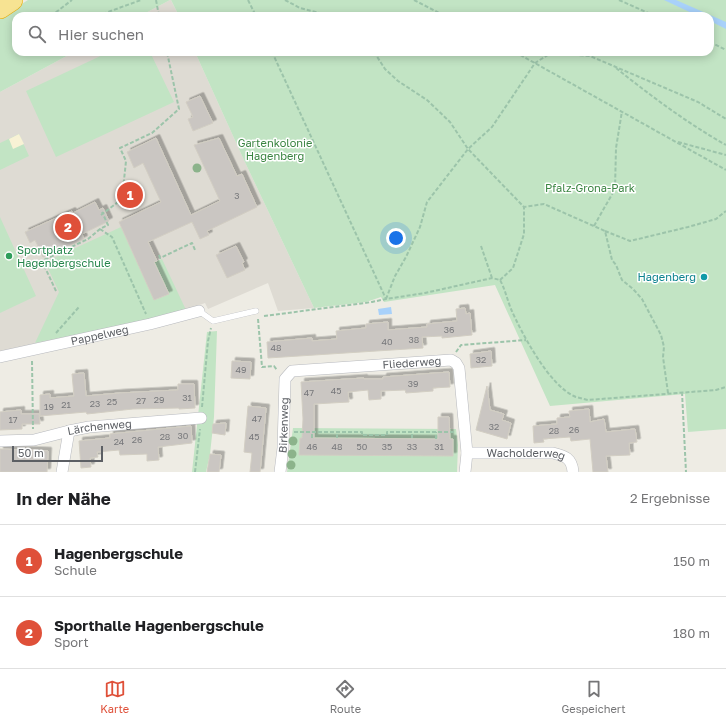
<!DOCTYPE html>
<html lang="de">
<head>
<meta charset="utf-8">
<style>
  body { margin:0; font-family:"Golos Text",sans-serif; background:#f6f6f6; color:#202124 }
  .scale { position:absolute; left:12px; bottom:10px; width:91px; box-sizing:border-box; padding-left:4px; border:2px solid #5c5f64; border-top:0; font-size:11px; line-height:14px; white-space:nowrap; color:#5c5f64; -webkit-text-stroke:3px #fff; paint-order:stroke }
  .you { position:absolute; left:396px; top:238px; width:14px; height:14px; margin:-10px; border:3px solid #fff; border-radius:50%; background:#1a73e8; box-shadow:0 0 0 6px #1a73e833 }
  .badge { display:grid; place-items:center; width:26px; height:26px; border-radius:50%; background:#df5039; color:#fff; font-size:13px; font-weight:700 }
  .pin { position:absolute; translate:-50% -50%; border:2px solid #fff; box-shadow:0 1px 4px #0006 }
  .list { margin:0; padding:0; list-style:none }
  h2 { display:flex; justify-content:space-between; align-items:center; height:52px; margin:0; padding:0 16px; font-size:17px }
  h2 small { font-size:13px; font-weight:400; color:#757577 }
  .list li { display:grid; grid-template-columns:26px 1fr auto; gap:12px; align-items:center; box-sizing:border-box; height:72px; padding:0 16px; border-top:1px solid #e0e0e0 }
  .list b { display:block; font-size:15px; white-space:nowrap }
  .list p { margin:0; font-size:13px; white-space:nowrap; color:#757577 }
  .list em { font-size:13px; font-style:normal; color:#757577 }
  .icon { flex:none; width:22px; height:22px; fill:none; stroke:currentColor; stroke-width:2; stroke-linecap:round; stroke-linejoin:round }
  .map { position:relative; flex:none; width:726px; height:472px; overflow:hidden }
  .search { position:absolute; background:#fff; box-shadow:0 2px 10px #0003; left:12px; right:12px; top:12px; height:44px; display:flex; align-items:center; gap:10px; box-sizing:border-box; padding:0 14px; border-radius:12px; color:#757577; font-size:15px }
  .sheet { height:196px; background:#fff }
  nav { display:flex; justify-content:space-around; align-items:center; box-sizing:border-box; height:56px; border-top:1px solid #e0e0e0; background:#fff; font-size:11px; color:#757577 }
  nav a { display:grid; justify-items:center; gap:2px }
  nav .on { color:#df5039 }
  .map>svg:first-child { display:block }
</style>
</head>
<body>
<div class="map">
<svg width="726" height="472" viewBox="0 0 726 472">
  <defs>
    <filter id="shadow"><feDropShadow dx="3.5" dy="-3.5" stdDeviation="0" flood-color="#0004"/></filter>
  </defs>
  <rect width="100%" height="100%" fill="#eeece4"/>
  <!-- education -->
  <path fill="#dedbd3" d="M170 0H171L179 16H140Z
    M74 52H195L243 158 314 308 278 311 268 283 208 309 205 303 172 315 0 351V92Z"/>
  <!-- green -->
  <path fill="#c2e4c4" d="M28 0H170L140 16H16V52H74L0 92V18Z
    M171 0H726V429L688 432 685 394 550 406 495 285 384 302 381 297 366 302 314 308 243 158 195 52H710V16H179Z
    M109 52H150L174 102 56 157 26 91Z
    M19 134 29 156 0 170V143Z
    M0 217 36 296 0 313Z
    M121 227 154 300 169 294 154 262 162 259 186 310 172 315 35 343 59 292 45 262Z
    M217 331 214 417 210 454 206 472H192L207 332Z
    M293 428 456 429 458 445 457 472H287Z"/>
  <!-- sand -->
  <path fill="#f8f2d5" d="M19 134 24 144 13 149 9 139Z"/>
  <!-- water -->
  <path fill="#a8d1fa" d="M664 0H676L726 22V29L710 21V16H698Z
    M391 307 392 314 379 315 378 309Z"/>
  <!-- building -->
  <path fill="#cac6c2" stroke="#d2cec3" filter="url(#shadow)" d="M200 96 213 123 193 131 188 119 193 117 186 102Z
    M156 138 191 215 220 201 194 145 219 138 237 176 242 174 257 207 207 231 209 235 200 239 192 222 148 242 157 261 154 262 169 294 154 300 119 222 161 202 143 163 134 168 127 152Z
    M95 202 99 210 103 208 109 221 82 234 84 239 43 257 35 240 30 243 25 232 72 211 73 213Z
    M236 246 244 262 242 263 245 270 227 278 216 255Z
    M465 308 466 314 470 313 472 335 442 338V336L422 337 423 348 268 358 267 342 312 338V341L337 339 336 331 366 328V324L388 322V330L427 327V324L457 321 456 309Z
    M491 351 492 366 471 368 470 354Z
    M232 361 251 362 250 379 231 378Z
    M449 372 450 387 433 388V391L406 393 405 390 381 391V399L369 400 368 390 348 392 349 402 314 404V438L438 439V417H449L450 439H453V456L299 455 300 438H302L303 419 301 382 364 378V379H383V377Z
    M84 373 86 396 120 393 178 390V384H194L195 408 179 409V408L133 409 87 414 86 412 40 416V395L50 394V398L74 396 72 374Z
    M487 386 490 410 504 414 502 420 511 423 507 439 476 430Z
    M248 406 266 408 260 472H250L252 453 244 452Z
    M589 409 590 422 604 419 606 432 635 429 637 442 629 443 630 455 606 456 608 472H593L590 439 571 441 570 437 543 439 544 442 534 443 533 426 557 424V418L570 417 569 411Z
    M21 410V414H39L40 424H22V429L0 430V412Z
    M226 423 225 435 212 433 213 424Z
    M191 426 192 443 158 447 159 460 147 461V454L120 455 119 450 97 452 98 457 90 458 91 467 81 468 79 441 110 438V434Z
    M0 449 48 451 47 472H0Z
    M210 454 221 455 219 472H207Z"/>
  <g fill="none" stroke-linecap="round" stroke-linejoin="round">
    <!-- lane casing -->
    <g stroke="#b7b9be" stroke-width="6">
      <path id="lane" d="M199 311 213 321 256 311"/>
    </g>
    <!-- street casing -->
    <g stroke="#b7b9be" stroke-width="12">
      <g id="street">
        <path id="s1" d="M0 357 150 324 199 311"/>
        <path id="s2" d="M0 441 34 440 69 431 89 427 201 418"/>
        <path id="s3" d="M467 453H553C565 456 572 458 573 472"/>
        <path d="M62 472 69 431"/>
        <path id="s4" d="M280 472 283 448 285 379 292 371 451 360 456 363 459 368 467 453 465 472"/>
      </g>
    </g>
    <!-- highway casing -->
    <g stroke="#e5ae0d" stroke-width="22">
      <path id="highway" d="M0 8 12 0"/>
    </g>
    <!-- path -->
    <path stroke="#9cc4aa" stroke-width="2" stroke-dasharray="4 2" stroke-linecap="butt" d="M156 0 159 16
      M248 0 256 16
      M285 0 300 8 331 16
      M414 0 445 16
      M619 0 655 16
      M51 16 72 0
      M97 16 141 0
      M710 42 726 50
      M272 52 386 299
      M374 52 385 69 398 81 427 100 450 122 468 149 524 207 544 204 605 231 612 260 616 265 622 280 633 289 642 299 661 335 664 347 663 357 668 393
      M515 52 726 170
      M616 68C651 96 687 123 726 145
      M678 142 726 155
      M101 215 122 199 126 161 120 148 152 133 179 109 167 52
      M594 226 615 189 616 148 622 111
      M100 229 112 237 146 314
      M605 231 630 241 688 227 716 219 726 211
      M481 246 492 278
      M159 255 160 258 192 243 195 250
      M500 280 513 268 524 234V207
      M56 291 42 261 88 239 100 229 108 225 102 212
      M386 299 395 276 406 257 420 227 427 202 468 149 492 127 535 63 551 53 590 56 698 102 726 119
      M264 316 372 302 386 299 425 293 492 278 500 280C505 289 507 299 511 309 522 334 550 387 576 397 580 398 584 399 588 400L716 390 726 387
      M258 319 262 367 274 366 277 370
      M56 333 79 307
      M456 352 461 345 526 340
      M32 361 33 429
      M682 392 686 472
      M202 407 208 341 211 328
      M294 432H362V435H387V432H454
      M312 438V432
      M337 438V432
      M412 438V432
      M436 439V432
      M195 472 200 429"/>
    <!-- lane -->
    <use href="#lane" stroke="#fff" stroke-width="5.5"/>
    <!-- street -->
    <use href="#street" stroke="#fff" stroke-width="11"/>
    <!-- highway -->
    <use href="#highway" stroke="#f7e392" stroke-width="21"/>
  </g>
  <!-- trees -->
  <g fill="#8cb38b">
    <circle cx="197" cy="168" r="4.5"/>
    <circle cx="137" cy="190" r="4.5"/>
    <circle cx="293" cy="441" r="4.5"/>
    <circle cx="292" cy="454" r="4.5"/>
    <circle cx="291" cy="465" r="4.5"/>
  </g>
  <!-- markers -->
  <circle fill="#2e9e5b" stroke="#fff" stroke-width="1.5" cx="9" cy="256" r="4"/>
  <circle fill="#0f9aa8" stroke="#fff" stroke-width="1.5" cx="704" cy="277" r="4"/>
  <g text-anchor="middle" stroke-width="3" stroke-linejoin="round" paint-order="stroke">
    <!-- number labels -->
    <g font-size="9" fill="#78797c">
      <text x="237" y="199">3</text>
      <text x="449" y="333">36</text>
      <text x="414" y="343">38</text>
      <text x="387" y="345">40</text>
      <text x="276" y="351">48</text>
      <text x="481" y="363">32</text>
      <text x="241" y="373">49</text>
      <text x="413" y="387">39</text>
      <text x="336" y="394">45</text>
      <text x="309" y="396">47</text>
      <text x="187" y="401">31</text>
      <text x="159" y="403">29</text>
      <text x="141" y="404">27</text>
      <text x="112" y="405">25</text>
      <text x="95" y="407">23</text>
      <text x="66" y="408">21</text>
      <text x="49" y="410">19</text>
      <text x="257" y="422">47</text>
      <text x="13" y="423">17</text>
      <text x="494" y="430">32</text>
      <text x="574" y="433">26</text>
      <text x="554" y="434">28</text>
      <text x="183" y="439">30</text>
      <text x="165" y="440">28</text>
      <text x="254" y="440">45</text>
      <text x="137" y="443">26</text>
      <text x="119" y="445">24</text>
      <text x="312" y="450">46</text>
      <text x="337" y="450">48</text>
      <text x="362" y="450">50</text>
      <text x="387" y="450">35</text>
      <text x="412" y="450">33</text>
      <text x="439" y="450">31</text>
    </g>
    <!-- park labels -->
    <g font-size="11" fill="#3b8542" stroke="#fff">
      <text x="275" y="147">Gartenkolonie<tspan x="275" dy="13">Hagenberg</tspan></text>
      <text x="590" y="192">Pfalz-Grona-Park</text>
    </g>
    <!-- leisure labels -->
    <g font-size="11" fill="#27864d" stroke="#fff" text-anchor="start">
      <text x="17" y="254">Sportplatz<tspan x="17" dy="13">Hagenbergschule</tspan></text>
    </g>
    <!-- culture labels -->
    <g font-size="11" fill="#0d838f" stroke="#fff" text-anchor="end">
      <text x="696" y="281">Hagenberg</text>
    </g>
    <!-- street labels -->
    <g font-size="11" fill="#5c5f64" stroke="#fff">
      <text dy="4" stroke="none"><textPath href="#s1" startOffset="102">Pappelweg</textPath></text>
      <text dy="4" stroke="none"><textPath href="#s4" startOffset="224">Fliederweg</textPath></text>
      <text dy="4" stroke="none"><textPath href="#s4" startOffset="47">Birkenweg</textPath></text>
      <text dy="4" stroke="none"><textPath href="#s2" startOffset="101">Lärchenweg</textPath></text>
      <text dy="4" stroke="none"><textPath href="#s3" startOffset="59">Wacholderweg</textPath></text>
    </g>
  </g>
</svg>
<div class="scale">50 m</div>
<div class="you"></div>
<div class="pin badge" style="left:130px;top:195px">1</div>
<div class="pin badge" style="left:68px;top:227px">2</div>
<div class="search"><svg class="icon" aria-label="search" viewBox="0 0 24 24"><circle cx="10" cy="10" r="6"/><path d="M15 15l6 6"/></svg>Hier suchen</div>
</div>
<section class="sheet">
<h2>In der Nähe<small>2 Ergebnisse</small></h2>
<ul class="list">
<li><span class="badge">1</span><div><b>Hagenbergschule</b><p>Schule</p></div><em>150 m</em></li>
<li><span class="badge">2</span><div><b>Sporthalle Hagenbergschule</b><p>Sport</p></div><em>180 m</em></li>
</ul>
</section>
<nav>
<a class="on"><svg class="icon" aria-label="map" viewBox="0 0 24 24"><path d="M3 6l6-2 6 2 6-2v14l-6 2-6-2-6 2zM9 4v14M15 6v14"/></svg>Karte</a>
<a><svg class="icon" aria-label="directions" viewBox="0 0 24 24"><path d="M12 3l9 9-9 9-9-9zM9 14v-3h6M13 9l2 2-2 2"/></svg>Route</a>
<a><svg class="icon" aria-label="saved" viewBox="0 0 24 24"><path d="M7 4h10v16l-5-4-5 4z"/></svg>Gespeichert</a>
</nav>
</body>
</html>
